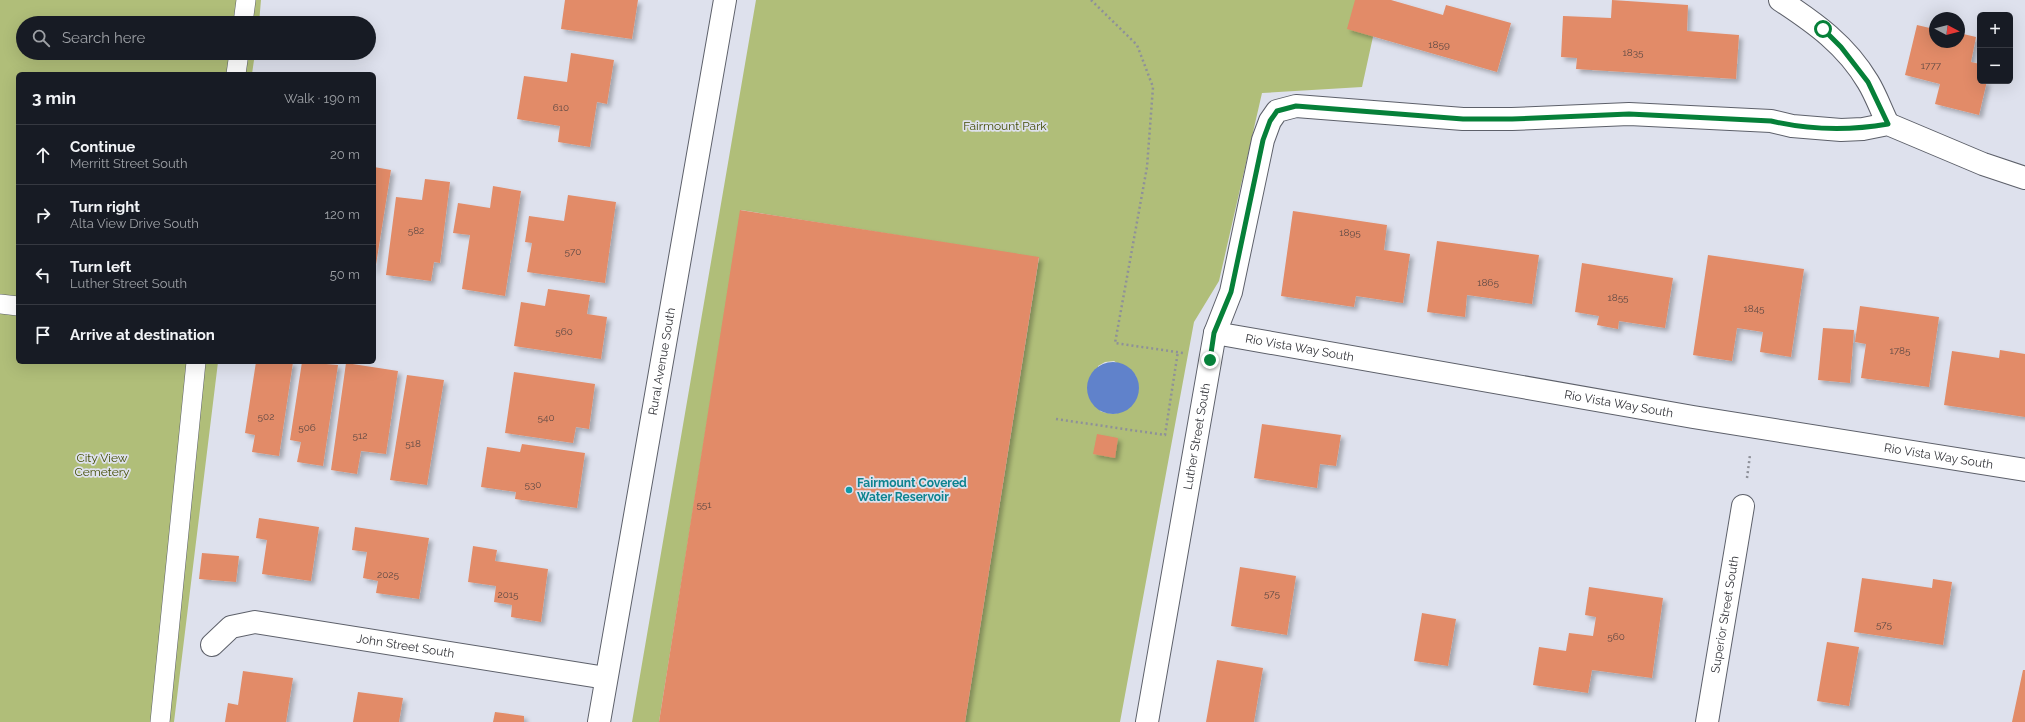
<!DOCTYPE html>
<html lang="en">
<head>
<meta charset="utf-8">
<style>
  body { margin:0; font-family:Raleway,sans-serif; background:#242831; color:#f1f3f6 }
  .controls { position:absolute; right:12px; top:12px; display:grid; overflow:hidden; border-radius:6px; box-shadow:0 4px 16px #0002 }
  .controls button { width:36px; height:36px; display:grid; place-items:center; padding:0; border:0; border-bottom:1px solid #363941; background:#171b24; color:#f1f3f6; font:20px sans-serif }
  .compass { position:absolute; left:1929px; top:12px; width:36px; height:36px; border-radius:50%; background:#171b24; box-shadow:0 4px 16px #0002; rotate:97deg }
  .stop { position:absolute; width:12px; height:12px; margin:-9px; border:3px solid #068039; border-radius:50%; background:#fff }
  .stop.end { background:#068039; border-color:#fff; box-shadow:0 1px 4px #0008 }
  .list { margin:0; padding:0; list-style:none }
  h2 { display:flex; justify-content:space-between; align-items:center; height:52px; margin:0; padding:0 16px; font-size:17px }
  h2 small { font-size:13px; font-weight:400; color:#9ea1a6 }
  .list li { display:grid; grid-template-columns:26px 1fr auto; gap:12px; align-items:center; box-sizing:border-box; height:60px; padding:0 16px; border-top:1px solid #363941 }
  .list b { display:block; font-size:15px; white-space:nowrap }
  .list p { margin:0; font-size:13px; white-space:nowrap; color:#9ea1a6 }
  .list em { font-size:13px; font-style:normal; color:#9ea1a6 }
  .icon { flex:none; width:22px; height:22px; fill:none; stroke:currentColor; stroke-width:2; stroke-linecap:round; stroke-linejoin:round }
  .map { position:relative; flex:none; width:2025px; height:722px; overflow:hidden }
  .search { position:absolute; background:#171b24; box-shadow:0 4px 16px #0002; left:16px; top:16px; width:360px; height:44px; display:flex; align-items:center; gap:10px; box-sizing:border-box; padding:0 14px; border-radius:22px; color:#9ea1a6; font-size:15px }
  .panel { position:absolute; background:#171b24; box-shadow:0 4px 16px #0002; left:16px; top:72px; width:360px; height:292px; border-radius:6px }
  .map>svg:first-child { display:block }
</style>
</head>
<body>
<div class="map">
<svg width="2025" height="722" viewBox="0 0 2025 722">
  <defs>
    <filter id="shadow"><feDropShadow dx="3.5" dy="3.5" stdDeviation="2" flood-color="#0004"/></filter>
  </defs>
  <rect width="100%" height="100%" fill="#dee1ed"/>
  <!-- green -->
  <path fill="#b0be79" fill-rule="evenodd" d="M0 0H261L259 23H23V53H255L252 74H18V362H218L174 722H0Z
    M756 0H1381L1362 87 1262 93 1219 281 1194 322 1120 722H965L1039 258 741 210 659 722H632ZM1114 361 1136 376 1138 392C1126 408 1122 419 1100 411L1098 366 1105 362Z"/>
  <!-- water -->
  <path fill="#6082cb" d="M1087 388a26 26 0 1 1 52 0a26 26 0 1 1-52 0Z"/>
  <!-- building -->
  <path fill="#e28b67" filter="url(#shadow)" d="M565 0H638L632 39 561 29Z
    M1355 0H1391L1443 15 1446 5 1511 23 1497 72 1347 29Z
    M1612 0 1688 5 1687 31 1739 35 1736 79 1576 69 1577 58 1561 57 1563 16 1611 18Z
    M1917 25 1934 29 1935 26V42H1959V33L1976 37 1971 62 1980 64V81H1987L1979 115 1935 104 1940 84 1905 75Z
    M571 53 614 60 607 104 597 102 590 147 558 142 560 126 517 119 524 76 567 82Z
    M374 167 391 170 375 271H374Z
    M425 179 450 182 440 263 434 262 431 281 386 275 396 197 422 200Z
    M493 186 521 191 505 296 462 289 470 235 453 233 458 203 490 208Z
    M568 195 616 202 605 283 527 272 532 243 525 242 529 216 564 221Z
    M740 210 1039 257 965 722H659Z
    M1293 211 1387 225 1384 250 1410 254 1403 303 1356 296 1354 307 1281 296Z
    M1437 241 1539 255 1532 304 1467 295 1465 317 1427 312Z
    M1708 255 1804 269 1791 357 1760 352 1763 332 1737 328 1732 361 1693 355Z
    M1582 263 1673 278 1665 328 1619 321 1618 329 1597 325 1599 316 1575 312Z
    M548 289 590 295 587 314 607 317 601 359 514 346 521 302 545 306Z
    M1860 306 1939 317 1929 387 1861 378 1866 344 1855 342Z
    M1823 328 1854 330 1850 383 1818 380Z
    M2000 350 2025 354V417L1944 405 1952 351 1999 358Z
    M256 362H293L279 456 252 452 255 435 245 433Z
    M302 362 338 365 323 466 297 462 301 442 290 440Z
    M346 363 398 371 386 454 361 451 357 474 331 470Z
    M514 372 595 384 589 429 576 427 573 443 505 433Z
    M407 375 444 380 427 485 390 480Z
    M1262 424 1341 435 1336 466 1320 464 1317 488 1254 478Z
    M1097 434 1118 438 1115 458 1093 454Z
    M522 444 585 453 577 508 515 499 516 492 481 487 487 447 520 452Z
    M259 518 319 527 311 581 262 574 267 540 256 538Z
    M355 527 429 538 419 599 376 593 378 581 363 578 367 552 352 550Z
    M473 546 497 550 495 561 548 569 541 622 511 617 512 605 494 602 496 586 468 582Z
    M202 553 239 556 236 582 199 579Z
    M1240 567 1296 576 1287 635 1231 626Z
    M1862 578 1932 588 1933 579 1952 582 1943 645 1854 632Z
    M1589 587 1663 598 1652 678 1592 670 1588 693 1533 685 1539 647 1566 651 1569 633 1593 636 1596 617 1585 615Z
    M1422 613 1456 619 1448 666 1414 661Z
    M1827 642 1859 647 1849 706 1817 701Z
    M1217 660 1263 668 1254 722H1206Z
    M2023 670H2025V722H2012Z
    M243 671 293 678 286 722H225L228 703 238 705Z
    M358 692 403 698 399 722H353Z
    M495 712 524 716V722H493Z"/>
  <g fill="none" stroke-linecap="round" stroke-linejoin="round">
    <!-- lane casing -->
    <g stroke="#5d606a" stroke-width="20">
      <path id="lane" d="M243 23 246 0
        M236 74 239 53
        M0 304 18 306
        M160 722 196 362"/>
    </g>
    <!-- street casing -->
    <g stroke="#5d606a" stroke-width="24">
      <g id="street">
        <path d="M1780 0C1815 23 1846 45 1868 82 1876 95 1881 110 1888 124"/>
        <path id="s1" d="M1215 333 1693 417 2025 470"/>
        <path id="s2" d="M212 645 231 627 255 622 606 678"/>
        <path id="s3" d="M599 722 725 0"/>
        <path id="s4" d="M1147 722 1215 333 1231 292 1263 140 1270 121 1277 111 1296 106 1463 119H1512L1629 114 1771 121 1792 126 1841 130 1863 129 1888 124 1983 164 2025 178"/>
        <path id="s5" d="M1707 722 1743 506"/>
      </g>
    </g>
    <!-- path -->
    <path stroke="#8e9099" stroke-width="2.5" stroke-dasharray="2 3" stroke-linecap="butt" d="M1091 0 1137 45 1153 87 1147 167 1115 343 1183 353
      M1056 419 1165 435 1178 351
      M1747 478 1750 455"/>
    <!-- lane -->
    <use href="#lane" stroke="#fff" stroke-width="19"/>
    <!-- street -->
    <use href="#street" stroke="#fff" stroke-width="22"/>
  </g>
  <g fill="none" stroke-linecap="round" stroke-linejoin="round">
    <!-- route -->
    <path stroke="#068039" stroke-width="5" d="M1210 360 1214 333 1231 292 1263 140 1270 121 1277 111 1296 106 1463 119H1512L1629 114 1771 121C1810 130 1848 131 1888 124L1868 82 1841 47 1823 29"/>
  </g>
  <!-- markers -->
  <circle fill="#0f9aa8" stroke="#dee1ed" stroke-width="1.5" cx="849" cy="490" r="4"/>
  <g text-anchor="middle" stroke-width="3.5" stroke-linejoin="round" paint-order="stroke">
    <!-- number labels -->
    <g font-size="10" fill="#604a45">
      <text x="1439" y="48">1859</text>
      <text x="1633" y="56">1835</text>
      <text x="1931" y="69">1777</text>
      <text x="561" y="111">610</text>
      <text x="416" y="234">582</text>
      <text x="1350" y="236">1895</text>
      <text x="573" y="255">570</text>
      <text x="1488" y="286">1865</text>
      <text x="1618" y="301">1855</text>
      <text x="1754" y="312">1845</text>
      <text x="564" y="335">560</text>
      <text x="1900" y="354">1785</text>
      <text x="266" y="420">502</text>
      <text x="546" y="421">540</text>
      <text x="307" y="431">506</text>
      <text x="360" y="439">512</text>
      <text x="413" y="447">518</text>
      <text x="533" y="488">530</text>
      <text x="704" y="508">551</text>
      <text x="388" y="578">2025</text>
      <text x="1272" y="597">575</text>
      <text x="508" y="598">2015</text>
      <text x="1884" y="628">575</text>
      <text x="1616" y="640">560</text>
    </g>
    <!-- park labels -->
    <g font-size="12" fill="#434d05" stroke="#dee1ed">
      <text x="1005" y="130">Fairmount Park</text>
      <text x="102" y="462">City View<tspan x="102" dy="14">Cemetery</tspan></text>
    </g>
    <!-- street labels -->
    <g font-size="12" fill="#34353a" stroke="#dee1ed">
      <text dy="4" stroke="none"><textPath href="#s1" startOffset="86">Rio Vista Way South</textPath></text>
      <text dy="4" stroke="none"><textPath href="#s3" startOffset="366">Rural Avenue South</textPath></text>
      <text dy="4" stroke="none"><textPath href="#s1" startOffset="410">Rio Vista Way South</textPath></text>
      <text dy="4" stroke="none"><textPath href="#s4" startOffset="290">Luther Street South</textPath></text>
      <text dy="4" stroke="none"><textPath href="#s1" startOffset="734">Rio Vista Way South</textPath></text>
      <text dy="4" stroke="none"><textPath href="#s5" startOffset="109">Superior Street South</textPath></text>
      <text dy="4" stroke="none"><textPath href="#s2" startOffset="203">John Street South</textPath></text>
    </g>
    <!-- culture labels -->
    <g font-size="12" font-weight="bold" fill="#0d838f" stroke="#dee1ed" text-anchor="start">
      <text x="857" y="487">Fairmount Covered<tspan x="857" dy="14">Water Reservoir</tspan></text>
    </g>
  </g>
</svg>
<div class="controls">
<button>+</button>
<button>−</button>
</div>
<svg class="compass" viewBox="-18 -18 36 36"><path d="M0-13l5 13h-10z" fill="#e53935"/><path d="M0 13l5-13h-10z" fill="#9ea1a6"/></svg>
<div class="stop" style="left:1823px;top:29px"></div>
<div class="stop end" style="left:1210px;top:360px"></div>
<div class="search"><svg class="icon" aria-label="search" viewBox="0 0 24 24"><circle cx="10" cy="10" r="6"/><path d="M15 15l6 6"/></svg>Search here</div>
<section class="panel">
<h2>3 min<small>Walk · 190 m</small></h2>
<ul class="list">
<li><svg class="icon" aria-label="ahead" viewBox="0 0 24 24"><path d="M12 20V5M6 11l6-6 6 6"/></svg><div><b>Continue</b><p>Merritt Street South</p></div><em>20 m</em></li>
<li><svg class="icon" aria-label="right" viewBox="0 0 24 24"><path d="M7 20v-9h11M14 6l5 5-5 5"/></svg><div><b>Turn right</b><p>Alta View Drive South</p></div><em>120 m</em></li>
<li><svg class="icon" aria-label="left" viewBox="0 0 24 24"><path d="M17 20v-9H6M10 6l-5 5 5 5"/></svg><div><b>Turn left</b><p>Luther Street South</p></div><em>50 m</em></li>
<li><svg class="icon" aria-label="arrive" viewBox="0 0 24 24"><path d="M6 21V4h12l-3 4 3 4H6"/></svg><div><b>Arrive at destination</b></div></li>
</ul>
</section>
</div>
</body>
</html>
